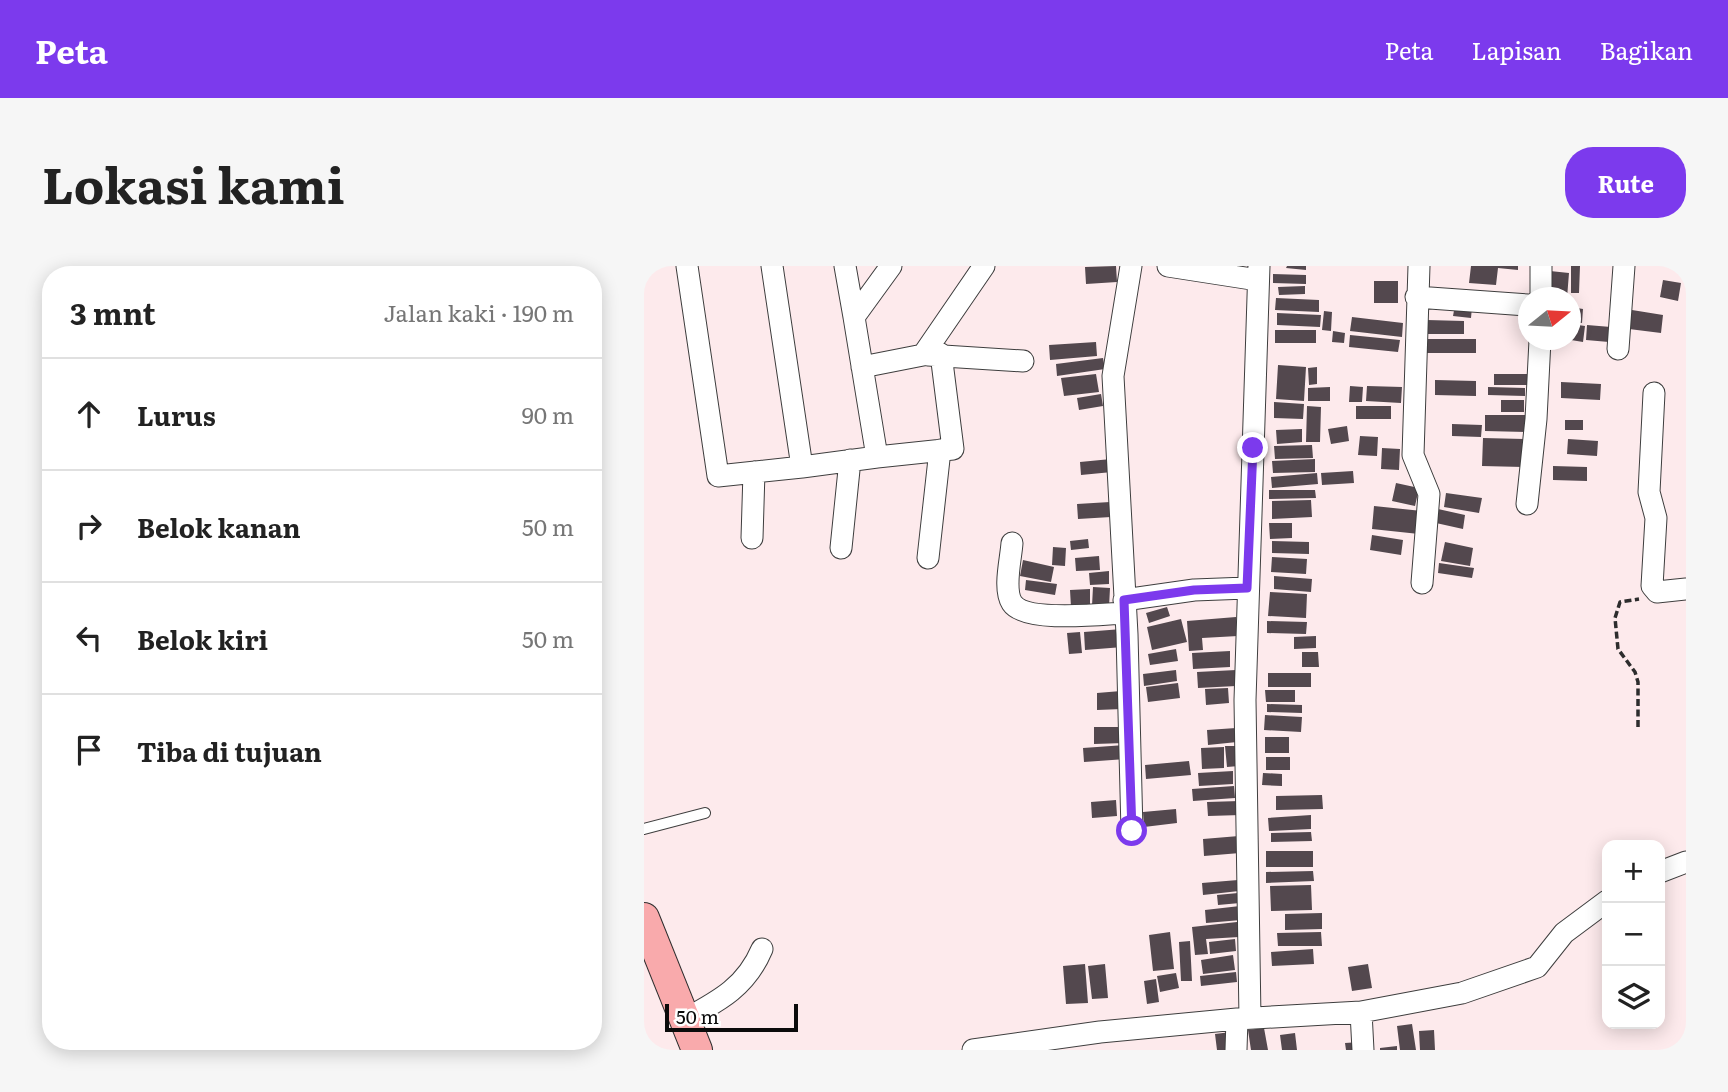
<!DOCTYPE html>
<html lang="id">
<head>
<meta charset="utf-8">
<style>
  body { margin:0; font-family:Literata,serif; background:#f6f6f6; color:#222 }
  .controls { position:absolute; right:21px; bottom:21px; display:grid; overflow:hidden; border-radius:14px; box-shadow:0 4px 18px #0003 }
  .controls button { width:63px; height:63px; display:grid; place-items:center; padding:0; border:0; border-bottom:2px solid #e0e0e0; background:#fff; color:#222; font:35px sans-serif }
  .compass { position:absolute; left:874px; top:21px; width:63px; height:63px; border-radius:50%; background:#fff; box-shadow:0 4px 18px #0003; rotate:72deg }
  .scale { position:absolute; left:21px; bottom:18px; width:133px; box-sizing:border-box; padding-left:7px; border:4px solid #0b0b0b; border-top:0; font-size:19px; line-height:24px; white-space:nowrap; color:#0b0b0b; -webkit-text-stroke:5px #fff; paint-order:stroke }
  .stop { position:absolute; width:21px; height:21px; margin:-16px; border:5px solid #7c3aed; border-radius:50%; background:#fff }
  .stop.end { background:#7c3aed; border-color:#fff; box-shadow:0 2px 7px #0008 }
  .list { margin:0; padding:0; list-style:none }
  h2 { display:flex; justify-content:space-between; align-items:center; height:91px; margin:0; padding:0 28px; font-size:30px }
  h2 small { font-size:23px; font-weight:400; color:#767676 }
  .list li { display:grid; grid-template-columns:46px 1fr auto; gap:21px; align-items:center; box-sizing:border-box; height:112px; padding:0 28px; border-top:2px solid #e0e0e0 }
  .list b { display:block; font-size:26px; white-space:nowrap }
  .list em { font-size:23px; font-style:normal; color:#767676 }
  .icon { flex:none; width:38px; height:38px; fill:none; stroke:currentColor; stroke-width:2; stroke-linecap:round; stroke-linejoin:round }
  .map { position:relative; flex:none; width:1042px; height:784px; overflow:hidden; border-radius:28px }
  header { display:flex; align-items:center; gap:42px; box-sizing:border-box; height:98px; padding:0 35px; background:#7c3aed; color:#fff }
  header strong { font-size:33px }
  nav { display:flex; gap:38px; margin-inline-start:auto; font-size:24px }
  .intro { display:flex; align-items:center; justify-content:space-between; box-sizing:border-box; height:168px; padding:0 42px }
  h1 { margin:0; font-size:49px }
  .button { padding:18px 32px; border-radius:28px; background:#7c3aed; color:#fff; font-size:24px; font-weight:700 }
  main { display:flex; gap:42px; padding:0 42px }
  aside { flex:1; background:#fff; border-radius:28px; box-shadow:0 4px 18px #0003 }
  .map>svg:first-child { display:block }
</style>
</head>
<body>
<header>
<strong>Peta</strong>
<nav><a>Peta</a><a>Lapisan</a><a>Bagikan</a></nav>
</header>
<div class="intro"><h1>Lokasi kami</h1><a class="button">Rute</a></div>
<main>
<aside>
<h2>3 mnt<small>Jalan kaki · 190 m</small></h2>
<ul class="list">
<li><svg class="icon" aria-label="ahead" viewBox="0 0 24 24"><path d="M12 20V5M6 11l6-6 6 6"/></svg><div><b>Lurus</b></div><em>90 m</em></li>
<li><svg class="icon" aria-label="right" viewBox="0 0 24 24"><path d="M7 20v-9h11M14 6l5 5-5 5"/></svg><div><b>Belok kanan</b></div><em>50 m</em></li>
<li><svg class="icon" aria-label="left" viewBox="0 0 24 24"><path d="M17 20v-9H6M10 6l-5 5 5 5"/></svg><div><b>Belok kiri</b></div><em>50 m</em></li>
<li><svg class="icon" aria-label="arrive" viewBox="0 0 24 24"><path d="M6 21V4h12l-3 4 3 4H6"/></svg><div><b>Tiba di tujuan</b></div></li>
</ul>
</aside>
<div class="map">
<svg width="1042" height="784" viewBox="0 0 1042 784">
  <rect width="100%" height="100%" fill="#fdeaec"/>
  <!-- building -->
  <path fill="#53484e" d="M472 0 473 16 442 18 441 1Z
    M643 0H662V4L642 2Z
    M827 0H874V4L854 2 852 19 825 17Z
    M927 0H936L935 27H927Z
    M906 5 925 7 923 32 903 30Z
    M629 8 662 9V18L629 17Z
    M1019 14 1037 17 1034 35 1016 31Z
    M730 15H754V37H730Z
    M661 20V28L635 29 634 21Z
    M632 32 675 34V46L631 44Z
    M811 39 828 41 827 52 809 50Z
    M927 41 939 43 938 57 927 55Z
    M988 44 1019 49 1017 67 985 63Z
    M680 45 688 46 687 65 678 64Z
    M633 47 677 49 676 61 633 59Z
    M708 51 759 57 758 71 706 65Z
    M783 54 820 55V68H783Z
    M927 58 941 60 939 76 927 74Z
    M943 59 967 61 965 76 942 74Z
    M631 64H672V77H631Z
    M689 65 701 67 700 77 688 76Z
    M706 69 756 74 754 86 705 81Z
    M781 73H832V87H781Z
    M452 76 453 90 406 94 405 79Z
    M459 92 461 103 413 110 412 98Z
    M634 99 662 101 660 135 632 133Z
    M673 101V118L665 119 664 102Z
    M452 108 455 126 420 130 417 112Z
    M850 108H883V119H850Z
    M791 114 832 115V130L791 129Z
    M917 116 957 118 956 134 917 132Z
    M706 120 719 121 718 136H705Z
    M723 120 758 121 757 137 722 135Z
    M686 121V135H664V122Z
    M844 121 881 122V130L844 129Z
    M457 128 459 140 435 144 433 132Z
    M857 134H880V146H857Z
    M630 136 660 138 659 153 630 152Z
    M663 140 677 141 676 176H662Z
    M712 140H747V153H712Z
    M841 149H882V166L841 165Z
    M921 154H939V164H921Z
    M808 158 838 159 837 171 808 170Z
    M703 160 705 175 687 178 684 163Z
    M658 163V176L633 178 632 164Z
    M716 170 734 171 733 190 714 189Z
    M839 172 880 173 879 201 838 200Z
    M924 173 954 175 953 190 923 188Z
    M668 179 669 192 631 193 630 180Z
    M738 182 756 183 755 204 737 203Z
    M467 193 468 206 437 209 436 196Z
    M671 193V206L629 207 628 195Z
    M909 200 943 201V215L909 214Z
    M709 205 710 217 678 219 677 207Z
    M673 207 674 218 628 222 627 211Z
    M752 217 775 222 771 240 748 235Z
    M625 224H671L672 232 625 233Z
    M802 227 838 232 835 247 800 241Z
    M667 234 668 251 628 253V235Z
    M466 236 467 251 434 253 433 238Z
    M730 240 778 245 775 268 728 263Z
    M794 243 821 249 819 263 792 257Z
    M625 257H648V272L626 273Z
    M728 269 759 274 757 289 726 284Z
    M444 273 445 282 427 284 426 275Z
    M628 275 665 276V288L628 287Z
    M801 276 829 282 826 300 797 295Z
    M409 281 422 282 421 300 408 299Z
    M455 290 456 304 432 305 431 292Z
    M628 291 663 293 662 308 627 306Z
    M379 294 410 301 407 316 376 310Z
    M795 297 830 302 828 312 794 307Z
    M465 305V318L446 319 445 307Z
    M630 310 668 313 667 326 630 323Z
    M382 314 413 318 411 329 381 324Z
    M449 321 466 322 465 341 448 340Z
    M446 323V340L427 341 426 324Z
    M626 326 663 328 662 352 624 350Z
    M523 341 526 350 505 357 502 347Z
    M592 351 594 370 558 372 559 384 545 385 543 355Z
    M537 353 543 376 508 384 503 361Z
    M623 355 663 356 662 368 623 367Z
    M478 363 479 381 441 384 440 366Z
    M436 366 438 387 425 388 423 367Z
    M672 370V382L650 383V371Z
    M532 383 534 395 506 399 504 388Z
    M586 385V401L549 403 548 387Z
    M658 386H674L675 401H658Z
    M532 404 533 415 500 420 499 408Z
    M592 404V420L554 422 553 406Z
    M624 407H667V421H624Z
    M534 417 536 432 504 436 502 421Z
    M584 422 585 437 562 439 561 423Z
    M621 424H651V436H622Z
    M477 425 478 443 453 444V427Z
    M623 438 658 439V447L623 446Z
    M621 449 658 451 657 466 620 464Z
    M450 461H481V477L450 478Z
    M592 462 593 476 564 479 563 464Z
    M621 471H645V487H621Z
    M481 479 482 493 440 496 439 482Z
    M581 480H593L595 500 583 501Z
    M580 481V502L558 503 557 482Z
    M622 491H646V504H622Z
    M545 495 547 509 502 513 501 499Z
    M589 505V518L555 520 554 507Z
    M619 507 638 508V520L618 519Z
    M590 520 591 532 549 535 548 523Z
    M678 529 679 543 632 544V530Z
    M472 534 473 550 448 552 447 536Z
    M596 535 597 549 564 550 563 536Z
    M532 543 533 557 500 561 499 546Z
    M667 549V563L625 565 624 552Z
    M667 566 668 575 627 576V567Z
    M595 570 596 587 560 590 559 573Z
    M622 585H669V601H622Z
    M669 605 670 615 622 617V606Z
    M594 614 595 625 559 629 558 617Z
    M667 619 668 644 627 645 626 620Z
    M594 627 596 637 574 639 573 629Z
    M596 640 597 654 562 657 561 644Z
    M678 647V663L641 664V648Z
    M593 656 595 671 562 673 564 688 551 689 548 661Z
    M526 666 530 703 509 705 505 669Z
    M677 666 678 680H634L633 667Z
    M591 673 592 685 566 688 565 676Z
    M546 675 548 715H537L535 676Z
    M669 683 670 698 628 700 627 686Z
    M589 689 591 704 559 708 557 694Z
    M441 698 444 737 422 738 419 700Z
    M461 698 464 732 448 733 444 700Z
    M724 698 728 722 708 725 704 701Z
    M592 706 593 716 557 720 556 710Z
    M532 707 535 722 516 726 513 710Z
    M512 713 515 736 503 738 500 715Z
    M768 758 772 784H756L753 760Z
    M620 762 624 784H607L604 764Z
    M790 764 791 784H776L775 765Z
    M587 766 589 784H573L571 768Z
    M651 767 653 784H638L636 769Z
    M716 776 717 784H702L701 777Z
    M753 780V784H736V782Z"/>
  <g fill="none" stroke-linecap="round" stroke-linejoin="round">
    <!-- service casing -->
    <g stroke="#3e3e3e" stroke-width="12">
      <path id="service" d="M0 563 61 547"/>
    </g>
    <!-- minor casing -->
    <g stroke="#3e3e3e" stroke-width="23">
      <path id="minor" d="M43 0 74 210 158 201
        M128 0 158 201 233 191 210 51 247 0
        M201 0 210 51
        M487 0 469 110 483 368 488 565
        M524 0 614 14
        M775 0 769 189 785 228 778 317
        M897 0V32
        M772 31 884 39
        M974 83 980 0
        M284 89 379 95
        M218 101 279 89 340 0
        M1010 127 1005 226 1012 252 1008 320 1013 326 1042 323
        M233 191 309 183 297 88
        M883 238 892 153 896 74
        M108 272 110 206
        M368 277C367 293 359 323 368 337 381 357 459 348 481 347
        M197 282 206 194
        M284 292 296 184
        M480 334 550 324 603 322
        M1016 606 1042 596
        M717 746 719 784
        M606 752 601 434 615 0
        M40 754C75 735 102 721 118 683
        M329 784 456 766 593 753 717 746 818 727 893 701 920 667 963 635
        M592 784 593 753"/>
    </g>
    <!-- secondary casing -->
    <g stroke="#2d2d2d" stroke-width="32">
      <path id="secondary" d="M0 652 53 784"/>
    </g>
    <!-- path -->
    <path stroke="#2d2d2d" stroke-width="3.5" stroke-dasharray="7 3.5" stroke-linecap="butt" d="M994 461V416L991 406 974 383 971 352 976 336 995 333"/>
    <!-- service -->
    <use href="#service" stroke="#fff" stroke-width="10"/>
    <!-- minor -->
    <use href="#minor" stroke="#fff" stroke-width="21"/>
    <!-- secondary -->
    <use href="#secondary" stroke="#f9aaac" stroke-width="30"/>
  </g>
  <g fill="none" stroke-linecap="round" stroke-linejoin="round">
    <!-- route -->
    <path stroke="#7c3aed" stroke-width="9" d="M488 565 480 334 550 324 603 322 609 182"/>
  </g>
</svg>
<div class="controls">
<button>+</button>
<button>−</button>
<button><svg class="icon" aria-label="layers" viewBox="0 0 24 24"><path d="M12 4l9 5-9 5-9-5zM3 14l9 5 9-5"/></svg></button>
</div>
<svg class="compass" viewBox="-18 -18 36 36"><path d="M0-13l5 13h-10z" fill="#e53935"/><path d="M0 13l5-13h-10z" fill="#767676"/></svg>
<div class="scale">50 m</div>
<div class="stop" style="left:488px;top:565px"></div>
<div class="stop end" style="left:609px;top:182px"></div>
</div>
</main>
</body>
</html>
